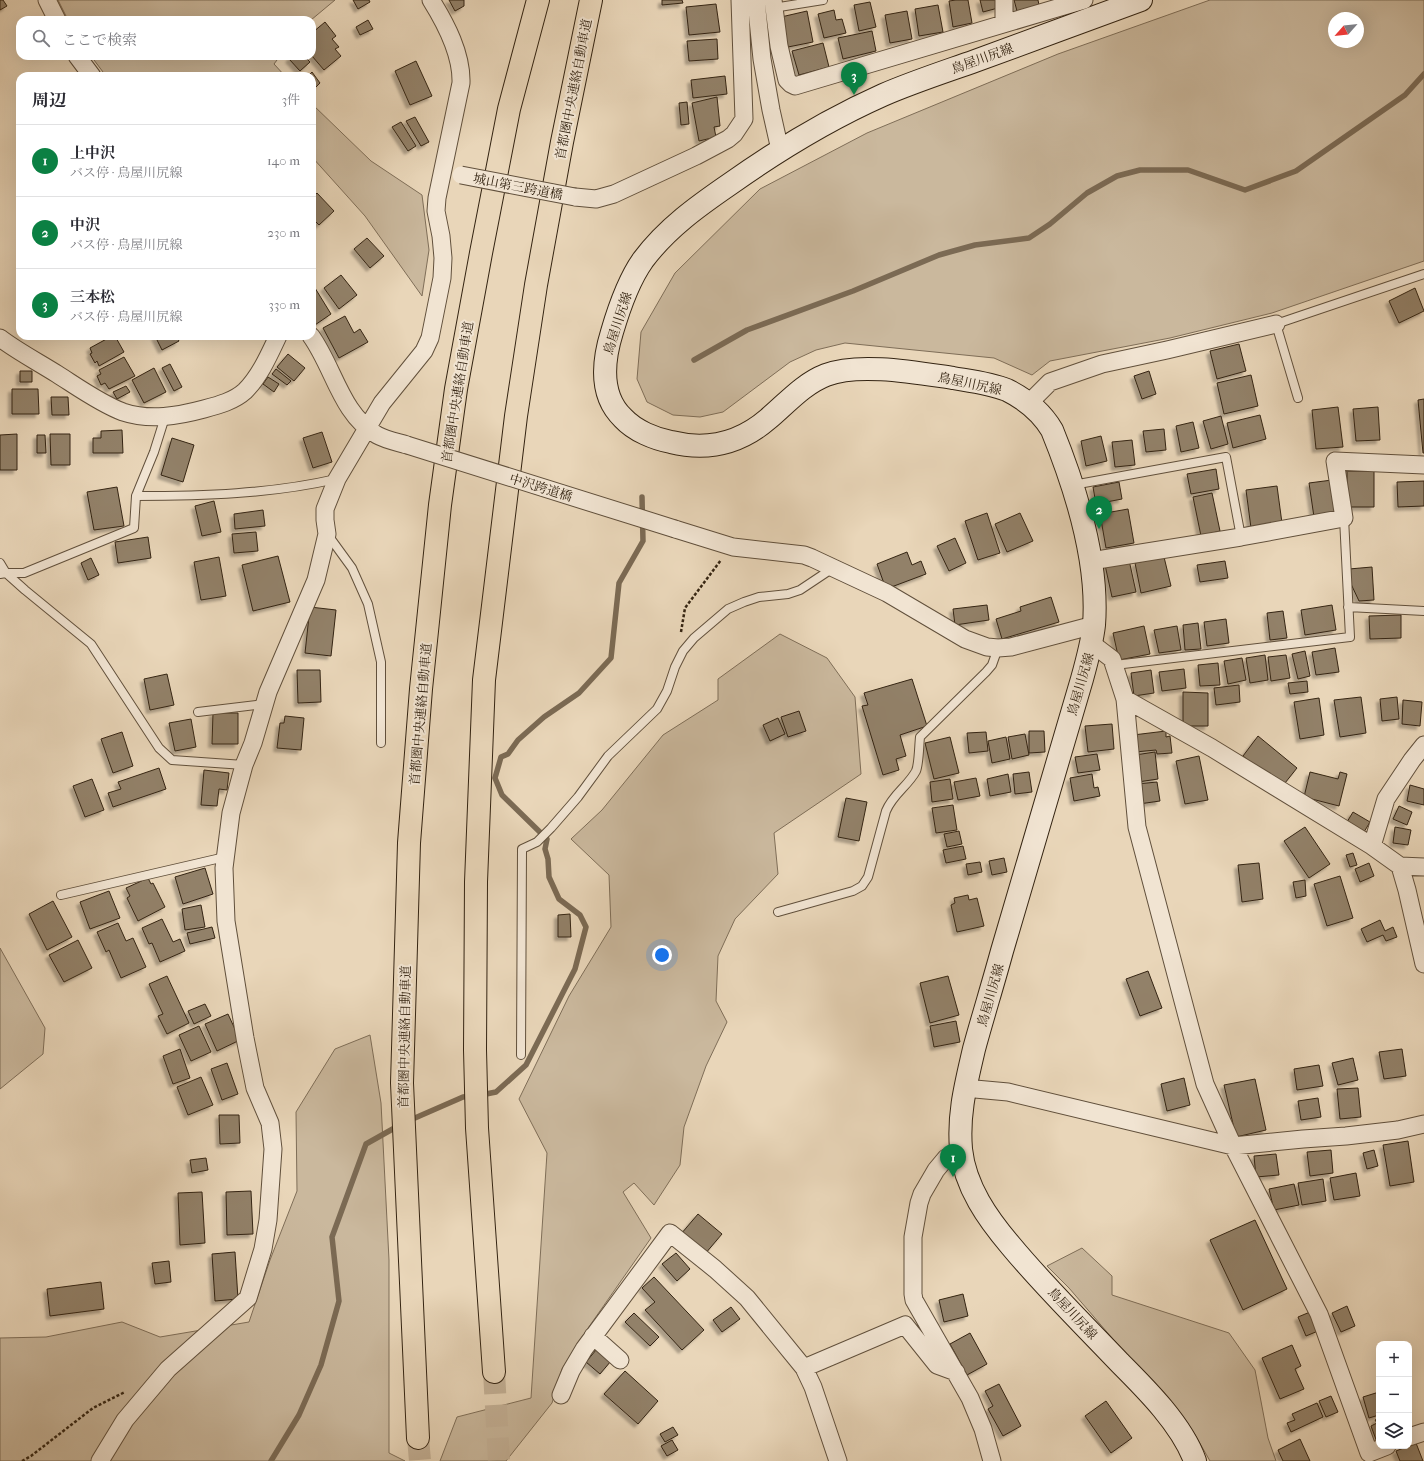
<!DOCTYPE html>
<html lang="ja">
<head>
<meta charset="utf-8">
<style>
  body { margin:0; font-family:"IM FELL French Canon","Noto Serif JP",serif; background:#f7f7f7; color:#2b2b33 }
  .controls { position:absolute; right:12px; bottom:12px; display:grid; overflow:hidden; border-radius:8px; box-shadow:0 4px 16px #0002 }
  .controls button { width:36px; height:36px; display:grid; place-items:center; padding:0; border:0; border-bottom:1px solid #e1e1e2; background:#fff; color:#2b2b33; font:20px sans-serif }
  .compass { position:absolute; left:1328px; top:12px; width:36px; height:36px; border-radius:50%; background:#fff; box-shadow:0 4px 16px #0002; rotate:243deg }
  .you { position:absolute; left:662px; top:955px; width:14px; height:14px; margin:-10px; border:3px solid #fff; border-radius:50%; background:#1a73e8; box-shadow:0 0 0 6px #1a73e833 }
  .badge { display:grid; place-items:center; width:26px; height:26px; border-radius:50%; background:#0b8043; color:#fff; font-size:13px; font-weight:700 }
  .pin { position:absolute; translate:-50% -33px; filter:drop-shadow(0 1px 2px #0008) }
  .pin::after { content:''; position:absolute; top:21px; width:14px; height:12px; background:inherit; clip-path:polygon(0 0,100% 0,50% 100%) }
  .list { margin:0; padding:0; list-style:none }
  h2 { display:flex; justify-content:space-between; align-items:center; height:52px; margin:0; padding:0 16px; font-size:17px }
  h2 small { font-size:13px; font-weight:400; color:#7c7c81 }
  .list li { display:grid; grid-template-columns:26px 1fr auto; gap:12px; align-items:center; box-sizing:border-box; height:72px; padding:0 16px; border-top:1px solid #e1e1e2 }
  .list b { display:block; font-size:15px; white-space:nowrap }
  .list p { margin:0; font-size:13px; white-space:nowrap; color:#7c7c81 }
  .list em { font-size:13px; font-style:normal; color:#7c7c81 }
  .icon { flex:none; width:22px; height:22px; fill:none; stroke:currentColor; stroke-width:2; stroke-linecap:round; stroke-linejoin:round }
  .map { position:relative; flex:none; width:1424px; height:1461px; overflow:hidden }
  .search { position:absolute; background:#fff; box-shadow:0 4px 16px #0002; left:16px; top:16px; width:300px; height:44px; display:flex; align-items:center; gap:10px; box-sizing:border-box; padding:0 14px; border-radius:12px; color:#7c7c81; font-size:15px }
  .panel { position:absolute; background:#fff; box-shadow:0 4px 16px #0002; left:16px; top:72px; width:300px; height:268px; border-radius:12px }
  .map>svg:first-child { display:block }
</style>
</head>
<body>
<div class="map">
<svg width="1424" height="1461" viewBox="0 0 1424 1461">
  <defs>
    <filter id="shadow"><feDropShadow dx="-3.5" dy="3.5" stdDeviation="1" flood-color="#0004"/></filter>
  </defs>
  <rect width="100%" height="100%" fill="#e9d6b9"/>
  <filter id="stains"><feTurbulence type="fractalNoise" baseFrequency=".005" numOctaves="4"/><feColorMatrix values="0 0 0 0 .2 0 0 0 0 .09 0 0 0 0 .02 0 0 0 .5 -.17"/></filter>
  <radialGradient id="worn" r=".72"><stop offset=".6" stop-color="#630" stop-opacity="0"/><stop offset="1" stop-color="#630" stop-opacity=".3"/></radialGradient>
  <!-- green -->
  <path fill="#cab89d" stroke="#7f6e58" fill-rule="evenodd" d="M58 0H335L311 20H68Z
    M1210 0H1424V261L1272 313 1170 338 1050 361 1032 375 994 358 845 343 816 350 790 362 723 412 700 417 673 415 647 402 637 379 641 332 675 273 760 189 867 133 1058 54ZM1334 18H1358V42H1334Z
    M91 56H280L274 64 285 76H106Z
    M312 104 371 161 422 195 429 250 422 296 365 216 312 157Z
    M780 634 827 658 855 697 861 774 774 833 778 874 735 919 718 956 716 1001 727 1022 706 1066 684 1127 680 1165 654 1205 634 1183 623 1192 651 1238 579 1341 562 1369 552 1403 506 1461H440L457 1417 531 1398 547 1153 519 1099 569 996 611 927 609 875 571 839 602 810 663 735 718 700V679Z
    M0 948 45 1028 43 1054 0 1089Z
    M370 1035 381 1103 389 1260V1453L405 1461H0V1338L46 1337 122 1322 160 1337 249 1322 270 1260 297 1191 296 1112 335 1049Z
    M1082 1248 1112 1276V1295L1229 1333 1255 1370 1268 1438 1276 1461H1210L1194 1433 1069 1288 1047 1266Z"/>
  <g fill="none" stroke-linecap="round" stroke-linejoin="round">
    <!-- stream -->
    <path stroke="#7b6a54" stroke-width="5.5" d="M694 360 747 330 853 291 939 255 975 245 1029 238 1050 224 1087 193 1117 176 1140 170H1188L1245 190 1296 171 1405 95 1424 74
      M481 1095 496 1092 526 1065 575 969 586 927 580 915 559 899 549 877 548 859 545 849 547 839 502 795 495 778 501 757 508 754 518 740 544 717 579 693 611 658 619 583 643 541 642 497
      M408 1121 463 1097 472 1096
      M271 1461 299 1415 321 1365 339 1301 332 1237 366 1144 398 1126"/>
  </g>
  <!-- building -->
  <path fill="#928169" stroke="#342412" filter="url(#shadow)" d="M0 0H3L7 6 0 10Z
    M353 0H369L370 2 358 9Z
    M449 0H464V6L455 11Z
    M662 0H682L683 3 662 5Z
    M956 0H968L972 23 953 27 949 1Z
    M980 0H996L998 8 983 12Z
    M1014 0H1038L1039 5 1017 11Z
    M870 2 876 27 859 31 854 5Z
    M716 4 720 32 689 35 686 7Z
    M938 5 943 32 919 36 915 9Z
    M834 10 836 20 842 19 846 33 824 38 818 14Z
    M807 11 813 42 788 47 781 17Z
    M907 11 912 39 890 43 885 15Z
    M368 20 373 29 360 35 356 27Z
    M325 22 336 36 332 39 339 47 335 49 341 56 324 70 312 56V33Z
    M872 31 876 51 843 59 838 38Z
    M717 39 718 59 689 61 687 41Z
    M823 43 829 67 799 75 792 51Z
    M292 56H304L310 62 300 71 289 59Z
    M416 61 432 96 410 105 395 71Z
    M312 72 320 83 315 88 312 84V76H308Z
    M725 76 727 94 693 98 691 80Z
    M717 97 720 126 714 127 716 137 699 141 692 103Z
    M687 102 689 124 681 125 679 103Z
    M415 117 429 142 421 146 406 121Z
    M401 122 416 146 408 151 392 127Z
    M317 193 334 211 319 225 312 218V198Z
    M367 238 384 256 370 268 354 249Z
    M341 275 357 295 339 309 324 288Z
    M315 288 331 314 312 327V290Z
    M1415 288 1424 311 1399 323 1389 301Z
    M345 316 354 333 360 329 368 342 339 358 323 328Z
    M112 336H115L124 352 99 366 97 361 95 363 90 354 92 353 90 348Z
    M155 336H176L179 341 162 350Z
    M1239 344 1246 371 1217 379 1210 351Z
    M288 354 305 368 294 381 277 367Z
    M124 357 135 376 109 389 105 383 101 385 97 376 101 374 99 370Z
    M170 364 182 387 174 391 162 368Z
    M154 368 166 392 144 403 132 380Z
    M276 369 291 381 287 385 272 374Z
    M20 371H32V382H20Z
    M1149 371 1156 394 1142 399 1134 376Z
    M1251 375 1258 406 1224 414 1217 383Z
    M268 377 279 384 274 392 263 384Z
    M126 386 130 392 117 399 113 392Z
    M12 389H38L39 414H12Z
    M51 397H68L69 415H52Z
    M1424 399V453H1423L1418 400Z
    M1338 407 1343 447 1316 449 1312 410Z
    M1378 407 1380 440 1356 441 1353 409Z
    M1260 415 1266 439 1233 448 1227 423Z
    M1221 416 1228 444 1211 449 1203 421Z
    M1193 422 1199 448 1181 452 1176 426Z
    M1164 429 1166 450 1146 452 1143 431Z
    M122 430 123 453H93V438H101V431Z
    M322 432 332 462 313 468 303 438Z
    M17 434V470H0V435Z
    M50 434H70V465H51Z
    M37 435H45L46 453H37Z
    M1101 436 1107 461 1086 466 1081 441Z
    M172 438 194 445 183 482 161 475Z
    M1132 440 1135 465 1115 467 1112 442Z
    M1216 469 1219 489 1191 494 1187 474Z
    M1347 469H1374V507H1347Z
    M1332 480 1337 514 1314 517 1309 483Z
    M1424 481V506L1398 507 1397 482Z
    M1119 482 1122 499 1096 504 1093 487Z
    M1277 486 1282 523 1251 528 1246 490Z
    M117 487 124 526 94 530 87 492Z
    M1212 493 1220 531 1201 536 1193 497Z
    M214 501 221 532 202 536 195 506Z
    M1128 509 1134 543 1106 548 1100 514Z
    M263 510 265 526 235 529 234 514Z
    M987 513 1000 553 978 560 965 521Z
    M1020 513 1033 541 1007 552 995 524Z
    M256 532 258 551 234 553 232 534Z
    M148 537 151 558 118 563 115 542Z
    M955 538 966 563 949 571 937 546Z
    M907 552 912 565 921 561 926 574 886 589 877 564Z
    M278 556 290 602 253 611 242 565Z
    M219 557 226 596 201 600 194 562Z
    M1164 557 1171 586 1141 593 1135 563Z
    M91 558 99 575 88 580 81 563Z
    M1129 560 1136 592 1112 597 1105 565Z
    M1225 561 1228 578 1200 582 1197 565Z
    M1372 567 1374 600 1359 601 1351 584 1349 569Z
    M1051 597 1059 622 1002 639 996 619 1021 611 1020 607Z
    M987 605 989 620 955 625 953 609Z
    M1332 605 1336 630 1305 635 1301 610Z
    M310 607 336 610 331 656 305 653Z
    M1283 611 1287 638 1270 640 1267 613Z
    M1401 615V638L1370 639 1369 616Z
    M1226 619 1229 643 1207 646 1204 622Z
    M1198 623 1201 649 1185 650 1183 625Z
    M1144 626 1150 654 1119 660 1113 633Z
    M1177 626 1181 650 1159 653 1154 630Z
    M1335 648 1339 672 1316 675 1312 652Z
    M1305 651 1310 676 1298 679 1292 654Z
    M1265 655 1268 680 1250 683 1246 658Z
    M1286 655 1290 678 1271 681 1268 657Z
    M1242 658 1246 680 1228 684 1224 661Z
    M1218 663 1220 685 1200 686 1198 665Z
    M1184 669 1186 688 1162 691 1159 672Z
    M297 670H320L321 702 298 703Z
    M1151 670 1154 693 1134 696 1131 673Z
    M167 674 174 705 150 710 144 679Z
    M912 679 927 726 900 735 906 756 896 759 899 770 883 775 862 706 868 705 864 693Z
    M1307 681 1308 692 1290 694 1288 683Z
    M1239 685 1240 702 1216 705 1214 688Z
    M1183 692 1208 693V726H1183Z
    M1361 697 1366 733 1340 737 1334 700Z
    M1397 697 1399 719 1382 721 1380 699Z
    M1319 698 1324 735 1300 739 1294 702Z
    M1403 700 1422 702 1420 726 1402 724Z
    M799 711 806 731 788 737 781 717Z
    M213 713H238V744H212Z
    M285 716 304 718 301 750 277 748 280 723H284Z
    M778 718 785 734 770 741 763 725Z
    M191 719 196 747 175 751 169 723Z
    M1112 724 1114 749 1088 752 1085 726Z
    M1029 731H1044L1045 752 1029 753Z
    M1166 731V737L1170 736 1172 753 1157 754 1156 750 1135 752 1133 735Z
    M122 732 133 766 113 773 101 739Z
    M986 732 988 751 969 753 967 733Z
    M1025 734 1029 755 1012 759 1008 737Z
    M1258 736 1297 768 1281 788 1243 756Z
    M950 737 959 773 934 779 925 743Z
    M1006 737 1010 759 992 763 988 741Z
    M1155 752 1158 779 1138 782 1135 755Z
    M1097 754 1100 770 1078 773 1075 757Z
    M1199 756 1208 800 1185 804 1176 761Z
    M159 768 166 789 113 807 108 793 121 789 118 782Z
    M204 770 229 773 227 790 219 789 217 806 201 805Z
    M1029 772 1032 792 1015 794 1013 774Z
    M1310 772 1338 779 1340 772 1347 774 1339 806 1304 797Z
    M1008 774 1011 792 990 796 987 779Z
    M1092 774 1094 788 1098 787 1100 796 1074 801 1070 778Z
    M976 778 980 796 958 800 954 782Z
    M92 779 104 810 85 817 73 786Z
    M950 779 953 799 932 802 930 782Z
    M1157 782 1160 801 1139 804 1137 784Z
    M1410 785 1424 789V805L1407 801Z
    M846 798 867 802 859 841 838 837Z
    M953 805 957 830 936 833 932 808Z
    M1399 806 1412 812 1407 825 1393 819Z
    M1353 812 1370 822 1364 832 1347 822Z
    M1305 827 1330 864 1309 878 1284 841Z
    M1395 827 1411 830 1408 845 1393 843Z
    M959 831 962 844 947 847 944 834Z
    M963 846 966 859 946 863 943 850Z
    M1353 853 1357 865 1350 867 1346 855Z
    M1004 858 1007 872 992 875 989 861Z
    M980 862 982 872 968 875 966 864Z
    M1259 863 1263 899 1242 902 1238 865Z
    M1369 863 1374 876 1360 882 1355 869Z
    M205 868 213 894 183 904 175 877Z
    M1340 876 1353 918 1327 926 1314 884Z
    M148 878 151 884 153 883 165 907 138 921 127 898 130 896 126 888Z
    M1305 880 1306 896 1296 898 1293 882Z
    M109 891 120 918 90 929 80 902Z
    M968 895 969 900 977 898 984 926 957 932 951 905 955 903 954 898Z
    M53 901 72 937 47 950 29 914Z
    M201 905 205 927 185 930 182 909Z
    M570 914 571 937H558V915Z
    M162 919 173 942 180 939 185 951 160 962 152 943 149 944 142 928Z
    M1380 920 1385 931 1393 927 1397 937 1386 941 1383 935 1367 942 1361 929Z
    M118 923 126 941 133 938 146 967 121 978 109 950 106 952 97 932Z
    M212 927 215 938 190 944 187 933Z
    M78 940 92 968 64 982 49 955Z
    M1148 971 1162 1008 1140 1016 1126 979Z
    M167 976 189 1023 167 1034 158 1016 163 1014 149 984Z
    M948 976 959 1015 930 1023 920 983Z
    M205 1004 211 1016 194 1024 188 1011Z
    M228 1014 240 1040 217 1051 205 1024Z
    M956 1021 960 1042 934 1047 930 1026Z
    M199 1026 211 1052 191 1061 179 1035Z
    M180 1049 190 1078 173 1084 163 1056Z
    M1402 1049 1406 1076 1384 1079 1379 1052Z
    M1353 1058 1358 1080 1338 1085 1332 1063Z
    M227 1063 238 1094 222 1100 211 1069Z
    M1319 1065 1323 1086 1297 1090 1294 1069Z
    M201 1077 213 1105 188 1115 177 1087Z
    M1184 1078 1190 1105 1167 1111 1161 1084Z
    M1255 1079 1266 1130 1236 1137 1224 1085Z
    M1358 1088 1361 1117 1340 1119 1337 1089Z
    M1318 1098 1321 1117 1301 1120 1298 1101Z
    M219 1115H239L240 1143 220 1144Z
    M1408 1141 1414 1182 1390 1186 1383 1145Z
    M1331 1150 1333 1173 1310 1176 1307 1152Z
    M1374 1150 1378 1166 1367 1169 1363 1153Z
    M1276 1154 1279 1175 1256 1177 1254 1156Z
    M206 1158 208 1170 192 1173 190 1160Z
    M1356 1173 1360 1196 1334 1200 1330 1178Z
    M1323 1179 1326 1201 1302 1205 1298 1183Z
    M1294 1184 1299 1205 1274 1210 1269 1189Z
    M251 1191 253 1234 227 1235 226 1192Z
    M202 1192 205 1243 180 1245 178 1193Z
    M698 1214 722 1234 705 1254 681 1234Z
    M1255 1220 1287 1289 1243 1310 1210 1240Z
    M235 1252 238 1299 215 1301 212 1254Z
    M676 1253 690 1269 677 1281 662 1264Z
    M169 1261 171 1282 155 1284 152 1263Z
    M654 1277 704 1330 682 1350 645 1310 655 1302 642 1288Z
    M101 1282 104 1309 50 1316 47 1289Z
    M963 1294 968 1316 944 1322 939 1300Z
    M1347 1306 1355 1326 1341 1332 1332 1313Z
    M731 1307 740 1319 722 1332 713 1320Z
    M1310 1312 1318 1331 1306 1336 1298 1317Z
    M634 1313 659 1337 650 1346 625 1322Z
    M970 1333 987 1364 967 1375 950 1344Z
    M1292 1345 1301 1366 1295 1369 1304 1389 1280 1399 1262 1358Z
    M596 1350 611 1361 600 1374 586 1362Z
    M625 1371 658 1401 638 1424 604 1394Z
    M999 1384 1021 1426 1003 1436 988 1409 993 1406 985 1391Z
    M1379 1392V1415L1369 1418 1363 1397Z
    M1331 1396 1338 1412 1326 1417 1319 1401Z
    M1106 1401 1132 1438 1111 1453 1085 1416Z
    M1317 1403 1323 1417 1291 1432 1287 1423 1295 1420 1292 1414Z
    M1379 1418V1444L1378 1445 1371 1426 1377 1423 1375 1420Z
    M673 1427 678 1435 665 1442 660 1434Z
    M1300 1439 1310 1461H1283L1278 1450Z
    M672 1440 678 1450 667 1456 661 1446Z
    M1416 1443 1423 1461H1400L1396 1451Z"/>
  <g fill="none" stroke-linecap="round" stroke-linejoin="round">
    <!-- highway-tunnel -->
    <path stroke="#c5b298" stroke-width="22" stroke-dasharray="22 11" stroke-linecap="butt" d="M494 1372 499 1461
      M418 1438 420 1461"/>
    <!-- lane casing -->
    <g stroke="#61503c" stroke-width="10">
      <path id="lane" d="M773 8 823 0
        M1298 398 1276 324 1424 274
        M1073 485 1226 457 1241 537
        M136 496C203 496 271 494 336 479
        M328 535 352 568 368 604 381 662V743
        M0 563 6 573 25 590 91 644 159 748 172 760 244 765
        M0 574 6 573H24L134 528 136 496 154 452 165 417
        M1348 607 1424 611
        M1115 665 1350 637 1344 518
        M198 712 264 704
        M61 895 225 857
        M778 912 853 891 862 886 868 877 886 811C893 794 908 786 916 771 919 764 919 746 920 737L986 672 992 665 998 648
        M521 1055 522 849 537 842 551 828 578 797 608 756 657 709 667 691 675 667 683 651 694 638 728 609 744 602 759 597 788 594 800 590 833 568"/>
    </g>
    <!-- street casing -->
    <g stroke="#61503c" stroke-width="19">
      <path id="street" d="M47 0 57 20
        M756 0 762 59 771 110 780 150
        M773 0 779 46 787 80 791 84 795 86 1084 0
        M1004 0V23
        M77 56 92 76
        M575 197 596 199 614 194 696 156 728 139 734 134 744 119 740 0
        M311 336C334 368 341 414 377 435 386 440 397 442 407 445
        M0 338C17 351 38 362 57 374 76 386 101 404 123 412 150 421 178 416 204 409 219 405 234 401 245 391 260 376 269 355 278 336
        M1028 404 1050 382 1102 364 1167 350 1276 324
        M675 529 733 547 804 555 812 558 887 593 965 639 987 647 998 648 1011 647 1094 625
        M1091 561 1241 537 1344 518 1335 461 1424 465
        M1091 643 1112 659 1125 699 1137 827 1205 1084 1233 1146 1319 1314 1369 1453 1387 1446
        M1125 699 1212 748 1372 846 1400 866 1424 867
        M1372 846 1386 799 1412 760 1424 745
        M1400 866 1407 890 1424 964
        M964 1088 1008 1092 1233 1146 1303 1139 1346 1136 1398 1130 1424 1124
        M961 1152 946 1158 936 1170 922 1194 919 1203 913 1237V1294L914 1300 970 1398 983 1429 992 1461
        M593 1336 620 1360
        M804 1368 905 1325 937 1365 956 1372
        M561 1395 571 1371 584 1349 670 1233 715 1269 747 1298 804 1368 813 1387 838 1461
        M1409 1437 1424 1432
        M100 1461 125 1420 168 1369 248 1298 263 1249 268 1220 273 1149 270 1123 255 1088 245 1038 226 921 224 868 231 813 244 765 253 743 268 692 316 580 327 534 325 520V509L337 479 382 403 424 351 430 338 442 278 443 258 441 236 436 211 437 198 461 83C462 54 446 24 431 0"/>
    </g>
    <!-- secondary casing -->
    <g stroke="#342412" stroke-width="24">
      <path id="secondary" d="M1141 0C1086 20 1030 41 975 61 944 72 913 82 883 95 829 119 778 150 730 184 698 206 667 228 643 260 628 281 619 308 612 332 603 361 599 395 623 418 635 431 655 439 671 442 707 451 740 443 768 419 787 403 803 384 826 375 859 362 918 373 953 378 971 381 990 383 1007 390 1025 399 1042 413 1052 430 1076 489 1099 561 1094 625 1092 643 1087 661 1082 679 1055 769 1029 860 1002 951 993 984 983 1016 974 1049 966 1084 958 1113 961 1149 965 1187 988 1219 1011 1246 1045 1287 1084 1325 1120 1363 1147 1390 1182 1425 1195 1461"/>
    </g>
    <!-- highway casing -->
    <g stroke="#342412" stroke-width="24">
      <path id="highway" d="M494 1372 477 1128 475 1050 476 882 484 680 516 416 536 285 562 142 591 0
        M418 1438 402 1083 409 843 421 689 440 505 456 389 481 253 509 109 538 0"/>
    </g>
    <!-- path -->
    <path stroke="#342412" stroke-width="2.5" stroke-dasharray="3 2" stroke-linecap="butt" d="M681 632 685 608 721 560
      M22 1461 31 1456 93 1408 125 1392"/>
    <!-- lane -->
    <use href="#lane" stroke="#f1e4d2" stroke-width="8"/>
    <!-- street -->
    <use href="#street" stroke="#f1e4d2" stroke-width="17"/>
    <!-- secondary -->
    <use href="#secondary" stroke="#f1e4d2" stroke-width="22"/>
    <!-- highway -->
    <use href="#highway" stroke="#e9d6b9" stroke-width="22"/>
    <!-- street-bridge casing -->
    <g stroke="#61503c" stroke-width="19" stroke-linecap="butt">
      <path id="street-bridge" d="M461 175 575 197
        M407 445 675 529"/>
    </g>
    <!-- street-bridge -->
    <use href="#street-bridge" stroke="#f1e4d2" stroke-width="17"/>
  </g>
  <g text-anchor="middle" stroke-width="4" stroke-linejoin="round" paint-order="stroke">
    <!-- street labels -->
    <g font-size="13" fill="#342412" stroke="#f1e4d2">
      <text transform="translate(982 58) rotate(-20)" y="5">鳥屋川尻線</text>
      <text transform="translate(573 89) rotate(-79)" y="5">首都圏中央連絡自動車道</text>
      <text transform="translate(518 186) rotate(11)" y="5">城山第三跨道橋</text>
      <text transform="translate(617 323) rotate(-72)" y="5">鳥屋川尻線</text>
      <text transform="translate(970 383) rotate(12)" y="5">鳥屋川尻線</text>
      <text transform="translate(457 392) rotate(-81)" y="5">首都圏中央連絡自動車道</text>
      <text transform="translate(541 487) rotate(17)" y="5">中沢跨道橋</text>
      <text transform="translate(1080 684) rotate(-74)" y="5">鳥屋川尻線</text>
      <text transform="translate(420 714) rotate(-85)" y="5">首都圏中央連絡自動車道</text>
      <text transform="translate(990 995) rotate(-74)" y="5">鳥屋川尻線</text>
      <text transform="translate(404 1037) rotate(-89)" y="5">首都圏中央連絡自動車道</text>
      <text transform="translate(1073 1313) rotate(47)" y="5">鳥屋川尻線</text>
    </g>
  </g>
  <rect width="100%" height="100%" filter="url(#stains)"/>
  <rect width="100%" height="100%" fill="url(#worn)"/>
</svg>
<div class="controls">
<button>+</button>
<button>−</button>
<button><svg class="icon" aria-label="layers" viewBox="0 0 24 24"><path d="M12 4l9 5-9 5-9-5zM3 14l9 5 9-5"/></svg></button>
</div>
<svg class="compass" viewBox="-18 -18 36 36"><path d="M0-13l5 13h-10z" fill="#e53935"/><path d="M0 13l5-13h-10z" fill="#7c7c81"/></svg>
<div class="you"></div>
<div class="pin badge" style="left:953px;top:1177px">1</div>
<div class="pin badge" style="left:1099px;top:529px">2</div>
<div class="pin badge" style="left:854px;top:95px">3</div>
<div class="search"><svg class="icon" aria-label="search" viewBox="0 0 24 24"><circle cx="10" cy="10" r="6"/><path d="M15 15l6 6"/></svg>ここで検索</div>
<section class="panel">
<h2>周辺<small>3件</small></h2>
<ul class="list">
<li><span class="badge">1</span><div><b>上中沢</b><p>バス停 · 鳥屋川尻線</p></div><em>140 m</em></li>
<li><span class="badge">2</span><div><b>中沢</b><p>バス停 · 鳥屋川尻線</p></div><em>230 m</em></li>
<li><span class="badge">3</span><div><b>三本松</b><p>バス停 · 鳥屋川尻線</p></div><em>330 m</em></li>
</ul>
</section>
</div>
</body>
</html>
